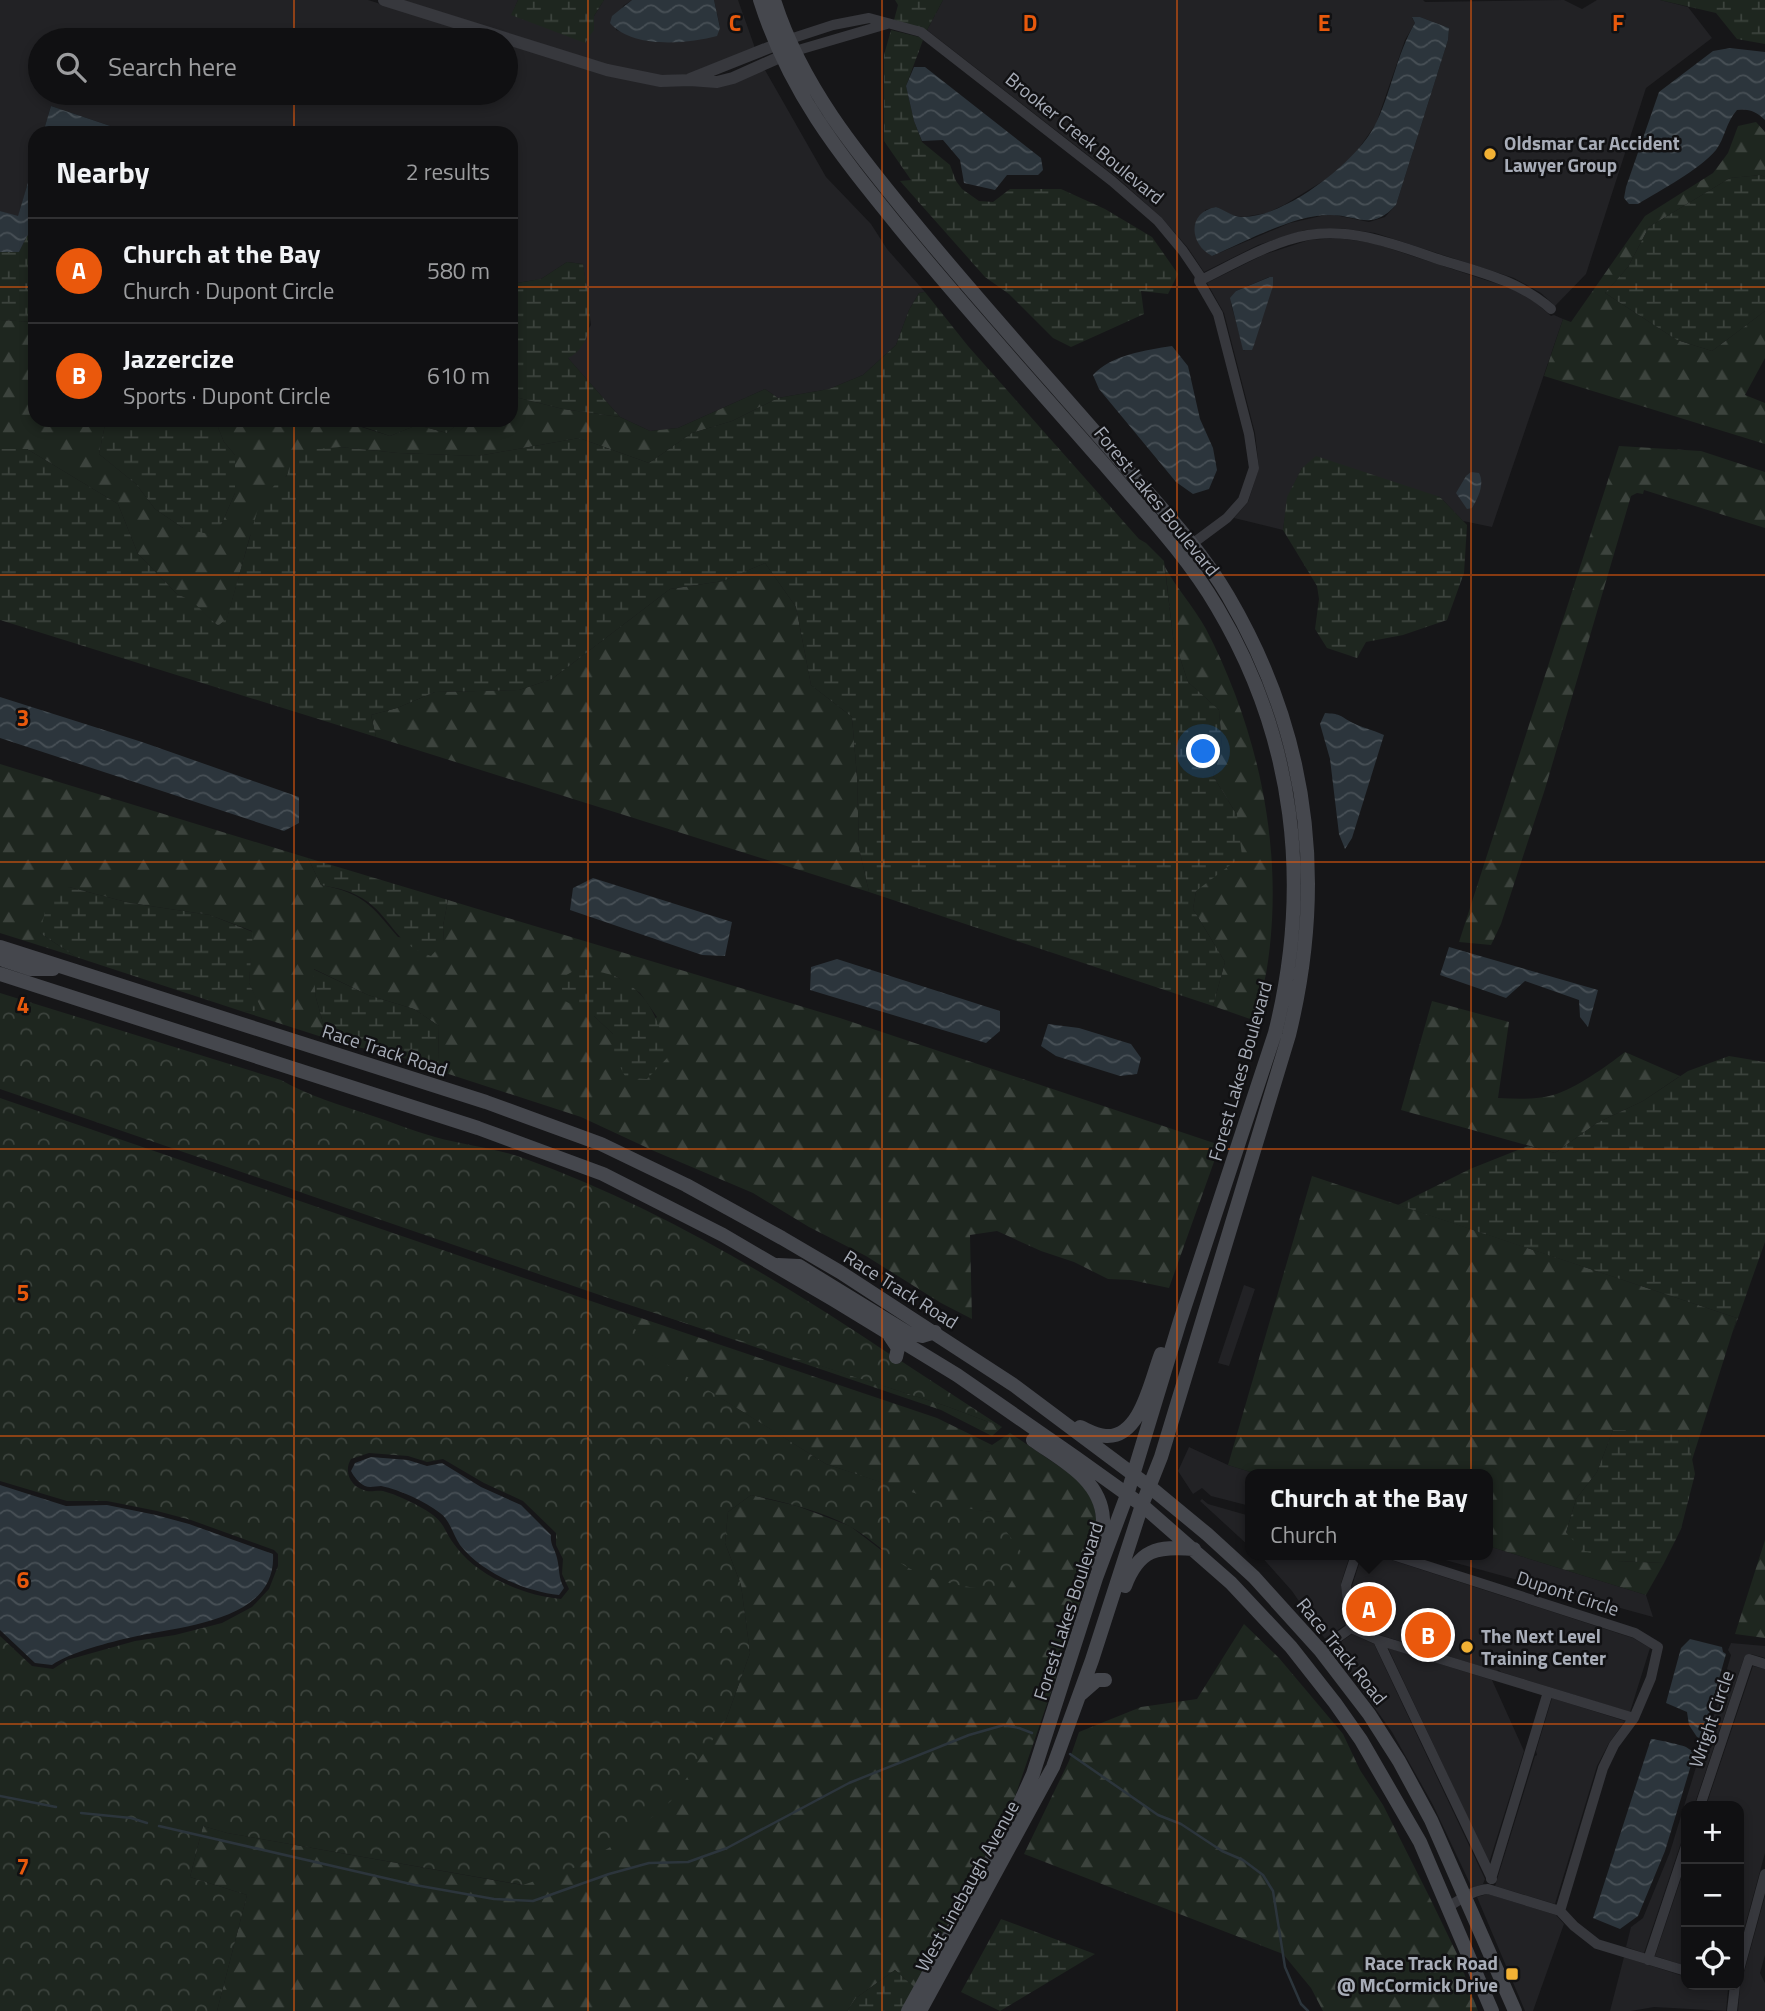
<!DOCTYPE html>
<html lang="en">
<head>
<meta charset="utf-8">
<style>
  body { margin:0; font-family:"Titillium Web",sans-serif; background:#1e1e20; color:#f1f3f6 }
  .controls { position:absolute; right:21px; bottom:21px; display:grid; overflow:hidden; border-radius:14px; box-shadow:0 4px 10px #0003 }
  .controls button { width:63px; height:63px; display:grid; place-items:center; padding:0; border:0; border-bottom:2px solid #303032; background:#101012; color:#f1f3f6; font:35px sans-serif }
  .you { position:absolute; left:1204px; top:752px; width:24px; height:24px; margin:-18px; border:5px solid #fff; border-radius:50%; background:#1a73e8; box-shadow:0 0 0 10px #1a73e833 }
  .badge { display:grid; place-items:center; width:46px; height:46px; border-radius:50%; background:#ea580c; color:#fff; font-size:23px; font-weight:700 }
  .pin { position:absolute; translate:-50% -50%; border:4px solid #fff; box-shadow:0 2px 7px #0006 }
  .popup { position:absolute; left:1245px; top:1469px; width:248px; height:91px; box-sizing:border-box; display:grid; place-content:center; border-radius:14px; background:#101012; filter:drop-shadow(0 2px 5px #0005); font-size:23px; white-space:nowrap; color:#9c9d9f }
  .popup b { font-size:26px; color:#f1f3f6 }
  .popup::after { content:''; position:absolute; left:50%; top:100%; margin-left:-14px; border:14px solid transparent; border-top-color:#101012 }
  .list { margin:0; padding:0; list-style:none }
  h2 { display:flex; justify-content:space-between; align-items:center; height:91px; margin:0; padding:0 28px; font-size:30px }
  h2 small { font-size:23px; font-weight:400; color:#9c9d9f }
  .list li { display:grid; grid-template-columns:46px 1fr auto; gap:21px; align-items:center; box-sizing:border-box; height:105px; padding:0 28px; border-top:2px solid #303032 }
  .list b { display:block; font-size:26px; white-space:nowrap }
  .list p { margin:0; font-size:23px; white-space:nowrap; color:#9c9d9f }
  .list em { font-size:23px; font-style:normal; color:#9c9d9f }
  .icon { flex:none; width:38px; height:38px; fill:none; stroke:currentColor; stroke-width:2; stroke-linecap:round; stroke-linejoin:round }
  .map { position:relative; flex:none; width:1765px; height:2011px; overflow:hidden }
  .search { position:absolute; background:#101012; box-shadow:0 4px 10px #0003; left:28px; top:28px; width:490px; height:77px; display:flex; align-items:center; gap:18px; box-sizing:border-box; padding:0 24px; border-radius:38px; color:#9c9d9f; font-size:26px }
  .panel { position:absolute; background:#101012; box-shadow:0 4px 10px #0003; left:28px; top:126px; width:490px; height:301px; border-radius:21px }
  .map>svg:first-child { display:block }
</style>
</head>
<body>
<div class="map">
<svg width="1765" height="2011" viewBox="0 0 1765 2011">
  <defs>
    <pattern id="forest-firs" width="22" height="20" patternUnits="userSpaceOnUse" patternTransform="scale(1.75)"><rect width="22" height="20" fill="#1e261f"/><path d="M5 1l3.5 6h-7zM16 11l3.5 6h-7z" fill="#3c433d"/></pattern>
    <pattern id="wetland-marsh" width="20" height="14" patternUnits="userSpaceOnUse" patternTransform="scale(1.75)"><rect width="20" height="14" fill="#1e261f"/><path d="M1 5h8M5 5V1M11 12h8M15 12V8" fill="none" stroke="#3c433d"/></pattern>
    <pattern id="park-crowns" width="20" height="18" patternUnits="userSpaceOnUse" patternTransform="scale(1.75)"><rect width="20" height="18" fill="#1e261f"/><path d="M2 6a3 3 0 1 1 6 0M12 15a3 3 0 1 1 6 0" fill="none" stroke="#3c433d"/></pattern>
    <pattern id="water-waves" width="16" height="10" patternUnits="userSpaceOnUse" patternTransform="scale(1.75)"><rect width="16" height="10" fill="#2c353c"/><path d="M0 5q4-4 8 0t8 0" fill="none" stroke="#485056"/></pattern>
  </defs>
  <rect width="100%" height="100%" fill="#161618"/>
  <!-- built -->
  <path fill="#222225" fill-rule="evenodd" d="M0 0H368L496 40H40V93H506V43L688 86 765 70 826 177 871 224 887 249 925 292 919 293 909 310 896 345 863 375 829 389 778 398 765 389 678 428 650 431 620 417 567 357 591 325 583 264 567 262 541 279 511 284V133H131L51 106 43 133H35V159L18 217 0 211Z
    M402 0H518L512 14 594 16 604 0H632L623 6 616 30 655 42 720 27 714 0H738L755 48 688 74 662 76 608 65Z
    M943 0H1423L1425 2 1564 0 1582 9 1597 0H1660L1688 7 1712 38 1646 88 1586 274 1555 306 1541 293 1514 278 1375 233 1339 228 1305 230 1258 245 1204 272 1188 248 1162 218 1116 177 927 30ZM1420 17 1449 28 1448 40 1396 205 1385 217 1369 222 1330 214 1290 223 1212 256 1205 210 1216 207 1231 215 1243 217 1267 213 1284 205 1338 172 1357 151 1376 124 1405 40 1415 23 1412 18Z
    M1338 238 1373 243 1510 288 1535 302 1551 316 1554 315 1563 319 1492 527 1463 521 1440 497 1302 468 1288 497 1283 530 1234 518 1248 502 1259 468 1255 433 1224 313 1207 283 1263 255 1309 240ZM1269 277 1244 351 1231 304 1236 291Z
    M1244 1285 1255 1289 1229 1366 1218 1363Z
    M1189 1447 1228 1465 1257 1474H1250V1506L1211 1496 1202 1488 1193 1494 1178 1471Z
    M1202 1499 1208 1504 1250 1516V1547L1200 1501Z
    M1488 1546 1646 1595 1653 1617 1427 1555H1488Z
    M1260 1555H1350L1341 1583 1345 1625 1325 1639 1292 1591Z
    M1362 1555H1376L1633 1638 1650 1648 1630 1712 1501 1672 1499 1670 1496 1671 1380 1635 1356 1625 1352 1586Z
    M1352 1634 1374 1644 1485 1879 1483 1884 1472 1888 1433 1805 1392 1732 1332 1648Z
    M1731 1643 1765 1646V1658L1751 1654 1744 1658 1694 1806H1686V1828L1644 1953 1626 1947 1631 1927 1643 1918 1670 1852 1700 1754 1698 1748 1700 1743 1707 1740 1731 1655 1728 1650Z
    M1388 1648 1492 1680 1524 1751 1489 1863Z
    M1753 1666 1765 1669V1853L1739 1948V1806H1706Z
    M1552 1698 1625 1721 1609 1743 1597 1766 1555 1904 1495 1886 1535 1756 1537 1755 1536 1751Z
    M1686 1864V1966L1655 1956Z
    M1488 1894 1556 1915 1564 1924 1533 2011H1525L1477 1897Z
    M1765 1896V1955L1760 1973 1765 1983V2011H1738L1740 1987Z
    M1624 1957 1686 1977V1985H1713L1728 1989 1726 2011 1654 2007 1631 2011H1610Z"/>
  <!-- forest -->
  <path fill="url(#forest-firs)" fill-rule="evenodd" d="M1756 122 1765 132V177L1761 175 1730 178 1649 227 1628 267 1605 293 1677 340 1712 351 1765 311V358L1745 395 1765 403V444L1544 376 1563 319 1571 322 1645 216 1713 173 1728 153 1738 126Z
    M0 320 35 322V420H106L99 454 136 484 155 509 183 528 222 523 235 493V455L224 442 215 420H354L355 425 390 436 417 425 447 433 462 420H511V396L563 409 620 417 650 431 678 428 765 389 778 398 732 421 692 433 649 463 579 438 478 456 398 453 340 447 286 476 250 536 227 619 218 626 192 602 177 594 138 554 118 504 27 449H0Z
    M1619 446 1701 451 1765 472V528L1644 490 1643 494 1637 493 1631 496 1545 789 1501 924 1491 945 1459 942Z
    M765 563 796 607 811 685 852 717 857 777 859 848 869 892 376 737 371 715 397 708 435 692 519 690 552 679 670 589 723 581Z
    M1165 567C1177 589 1194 607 1206 629 1260 733 1286 857 1266 974 1263 989 1257 1005 1253 1020L1213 1006 1225 962 1193 909 1196 891 1237 815 1213 776 1222 748 1219 710 1188 682 1173 637Z
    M0 764 308 858 321 885C363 893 371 905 398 937L444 942 443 926 448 900 840 1018 1220 1145 1169 1288 1131 1280 1108 1279 1074 1262 1041 1251 997 1231 970 1235 972 1319 941 1303 866 1256 809 1227 753 1193 654 1151 581 1117 427 1067 438 1061 439 1026 414 1009 368 995 314 969 316 998 325 1030 350 1046 244 1012 261 1010 249 983 252 931 210 915 130 903 69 887 40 933 76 957 0 933ZM616 976 640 993 657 1017 613 1053V1034L594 1016Z
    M1432 1001 1509 1022 1498 1098C1516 1099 1536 1100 1553 1095 1575 1089 1607 1066 1625 1052L1680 1076 1643 1101 1597 1123 1555 1153 1401 1110Z
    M1312 1176 1737 1318 1692 1460 1688 1438 1613 1430 1597 1472 1576 1499 1566 1533 1617 1561 1664 1563 1646 1595 1488 1546V1474H1257L1228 1465Z
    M620 1301 946 1406 1002 1427 992 1436 941 1410Z
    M626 1313 937 1418 992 1445 1010 1433 1079 1480 1091 1497 1095 1510 1097 1525 1090 1546 1087 1581 1065 1649 1050 1656 1055 1666H1060L1008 1817 914 1987 895 1970 856 1998 847 2011H217L247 1895 190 1877 203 1826 227 1833 522 1885 726 1720 750 1653 741 1585 725 1543 728 1512 751 1495 797 1506 850 1526 881 1550 992 1512 957 1508 826 1464 648 1353Z
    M1765 1540V1638L1735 1634Z
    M1244 1624 1279 1658 1343 1734 1360 1770 1383 1805 1429 1896 1457 1954 1478 2011H1323L1311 1988 1283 1954 1024 1854 1069 1761 1079 1732 1141 1707 1197 1699Z"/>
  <!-- wetland -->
  <path fill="url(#wetland-marsh)" d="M518 0H604L594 16V30L585 43 511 15Z
    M895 0H943L927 30 894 20 898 5Z
    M1660 0H1765V44L1737 39 1716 13Z
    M891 30 919 37 923 40 906 86 914 121 922 142 950 165 956 181 962 189 979 201 993 202 1010 189H1061L1105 209 1152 237 1178 274 1168 294 1141 291 1144 314 1071 347 1053 338 1009 294 985 277 900 181 911 180 884 141V55Z
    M1761 175 1765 177V311L1712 351 1677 340 1605 293 1628 267 1649 227 1730 178Z
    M35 229V322L0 320V252H19L27 236Z
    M567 262 583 264C587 294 602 341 568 358L620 417 563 409 511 396V284L541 279Z
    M925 292 968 346 1139 539 1146 543 1164 561 1173 637 1188 682 1219 710 1222 748 1213 776 1237 815 1242 856 1196 891 1193 909 1225 962 1213 1006 869 892 859 848 857 777 852 717 811 685 796 607 765 563 723 581 670 589 552 679 519 690 435 692 397 708 371 715 376 737 0 620V449H27L118 504 138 554 177 594 192 601 218 626 227 618 259 505 280 478 287 476 294 451 340 447 398 453 478 456 579 438 649 463 692 433 732 421 778 398 829 389 863 375 896 345 909 310 919 293Z
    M106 420H215L224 442 235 455V493L222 523 212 535 183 528 155 509 136 484 99 454Z
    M354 420H462L447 433 417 425 390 436 355 424Z
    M1316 456 1440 497 1467 525 1464 573 1447 620 1403 635 1366 642 1357 658 1327 648 1315 629 1319 599 1317 586 1283 530 1287 497 1302 468Z
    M308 858 448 900 443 926 444 942 431 956C397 946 392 920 368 902 353 891 338 888 321 885Z
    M69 887 130 903 210 915 253 932 249 983 262 1010 244 1012 76 957 40 933 48 899Z
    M579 968C591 971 606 972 617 977 652 995 659 1023 668 1057L647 1079 626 1078 613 1053V1034L594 1016 563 1000 561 978Z
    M313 969 368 995 414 1009 439 1026 438 1061 427 1067 391 1053 350 1046 325 1030 316 998Z
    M1729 1056 1765 1062V1242L1733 1332 1737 1318 1398 1205 1470 1169 1528 1146 1555 1153 1597 1123 1643 1101 1688 1071Z
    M1613 1430 1663 1431 1688 1438 1695 1474 1681 1529 1664 1563 1617 1561 1584 1551 1566 1533 1576 1499 1597 1472Z
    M1001 1919 1095 1954 1000 2011 961 1992Z
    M895 1970 914 1987 901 2011H847L856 1998Z"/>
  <!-- park -->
  <path fill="url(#park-crowns)" fill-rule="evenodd" d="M0 993 281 1080C309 1096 340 1105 370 1115 392 1122 413 1131 435 1137 464 1145 495 1148 523 1158 654 1205 776 1278 891 1355L889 1359 899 1364 901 1361 1002 1427 946 1406 620 1302 0 1089Z
    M0 1098 626 1313 649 1353 826 1464 957 1507 992 1512 1025 1557 1005 1593C976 1587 942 1585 916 1572 891 1560 872 1538 849 1526 818 1510 784 1502 751 1495L728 1512 725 1543 741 1585 750 1653 726 1720 671 1801 631 1835 576 1867 523 1885 227 1833 203 1826 190 1877 247 1895 217 2011H0V1636L32 1666 53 1669 67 1660 135 1641 175 1635 222 1623 252 1607 269 1589 278 1566V1554L274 1550 191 1520 157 1511 107 1501H67L0 1481ZM369 1453 408 1456 427 1462 443 1459 484 1483 523 1501 556 1533V1545L563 1559 562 1574 569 1589 561 1599C526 1596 479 1577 457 1548 441 1528 447 1522 422 1508 410 1501 397 1495 383 1491 377 1490 372 1492 367 1491 351 1488 343 1472 351 1459Z"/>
  <!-- water -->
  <path fill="url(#water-waves)" d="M632 0H714L720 28 717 36C687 44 633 49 610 23L612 16Z
    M1412 17H1420L1449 28 1448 40 1396 205C1371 232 1359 215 1330 215 1296 214 1244 242 1212 256 1189 244 1187 212 1216 207 1225 210 1231 216 1241 217 1283 219 1355 163 1374 127 1391 95 1396 55 1415 23Z
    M1730 48 1765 52V120C1757 112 1748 108 1737 110 1726 122 1725 138 1716 150 1699 170 1661 190 1638 204H1629L1624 198 1626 187 1659 92 1713 51Z
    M914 67H925L1041 158 1043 170 1038 175H1007L995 190 964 183 960 160 943 140 922 141 914 121 906 86Z
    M51 106 131 133H43Z
    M35 159V229L27 236 19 252H0V211L18 216Z
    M1270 277H1273V286L1254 345 1252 350H1243L1230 298 1236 291Z
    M1172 346 1188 366 1200 419 1213 448 1217 470 1209 489 1193 494 1176 482 1099 389 1093 375C1111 355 1146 350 1172 346Z
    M1471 472 1479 473C1485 484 1478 498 1472 508L1467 509 1456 493 1466 476Z
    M0 697 142 742 299 797V823L284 831 0 738Z
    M1325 713C1340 714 1339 715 1351 722 1360 727 1373 730 1384 735L1352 838 1345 849 1339 834 1330 759 1320 724Z
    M593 878 732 922 725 956 702 955 570 910 573 888Z
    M1449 947 1598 990 1588 1027 1580 1017 1579 1000 1525 981 1506 998 1440 975Z
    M837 959 1000 1011V1031L986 1043 810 990 811 967Z
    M1048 1024 1079 1028 1131 1044 1141 1058 1137 1074 1120 1076 1056 1056 1041 1046Z
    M371 1457 408 1460 427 1466 442 1463 481 1487 521 1505 551 1535C550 1545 555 1549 557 1558 560 1570 558 1577 564 1588L559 1595C526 1592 482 1573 460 1545 453 1535 450 1520 440 1513 424 1501 401 1490 381 1486 376 1486 370 1488 365 1486 359 1483 354 1477 351 1471L355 1463Z
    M0 1485 66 1506 107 1505 156 1515 189 1524 273 1554C277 1622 180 1626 133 1637 110 1642 71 1652 52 1665L35 1663 0 1630Z
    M1690 1639 1722 1647 1723 1652 1726 1654 1702 1739 1697 1737 1689 1725 1687 1712 1666 1703 1681 1648Z
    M1651 1739C1655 1739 1682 1745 1686 1747 1689 1749 1692 1751 1695 1752L1665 1851 1638 1916 1620 1929 1593 1918Z"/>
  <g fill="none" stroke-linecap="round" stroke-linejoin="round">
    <!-- stream -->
    <path stroke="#2c353c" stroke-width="2.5" d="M1070 1754 1158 1815 1181 1824 1222 1851 1243 1860 1263 1875 1273 1891 1285 1967 1301 2004 1308 2011
      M0 1796 56 1807
      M81 1813 131 1818 147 1823
      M159 1826 415 1885 494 1899 533 1901 609 1874 649 1863 688 1862 727 1848 849 1783 969 1735 1004 1725 1019 1728 1032 1733"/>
    <!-- minor -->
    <path stroke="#37383d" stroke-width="10" d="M790 39 833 25 869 18 921 32 1112 181 1158 221 1183 251 1200 276 1199 281 1218 314 1249 434 1254 468 1243 500 1227 518 1192 544
      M795 51 887 24
      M1199 281C1234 264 1270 242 1308 235 1355 227 1401 247 1444 261 1483 273 1521 282 1551 309
      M1393 1555 1635 1633 1658 1647 1651 1678 1634 1718 1614 1745 1603 1768 1560 1911 1488 1889C1473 1890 1461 1899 1448 1907
      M1351 1628 1378 1640 1634 1718
      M1378 1640 1492 1879
      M1320 1650 1351 1628 1346 1585 1356 1555
      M1700 1806 1749 1659 1765 1664
      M1491 1879 1548 1692
      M1560 1911 1574 1926 1597 1944 1686 1971
      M1648 1960 1686 1846
      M1739 1970 1765 1874
      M1732 2011 1735 1985"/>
    <!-- tertiary -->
    <path stroke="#37383d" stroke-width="12" d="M384 0 607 70 661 81 690 80 717 82 733 78 789 53
      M690 79 783 42"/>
    <!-- secondary -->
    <path stroke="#45474d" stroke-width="14" d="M760 0C789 92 838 152 898 226 964 307 1035 385 1104 464 1143 510 1186 554 1217 607 1295 738 1312 885 1275 1033L1180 1321 1127 1495 1096 1578 1033 1774 1007 1831 908 2011
      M774 0C801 85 856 152 912 220 980 303 1052 382 1122 463 1159 506 1199 547 1228 596 1309 734 1327 880 1289 1035L1161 1457 1142 1505 1092 1660 1053 1767 920 2011
      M0 947 486 1102 601 1144 686 1185 782 1238 840 1272 1015 1386 1150 1487 1207 1534 1254 1577 1320 1650 1369 1714 1399 1761 1431 1820 1515 2011
      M0 959 31 969H53
      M0 974 478 1128 603 1174 723 1235 834 1300 957 1375 1075 1457 1142 1505 1231 1583 1291 1647 1335 1703 1361 1740 1420 1842 1492 2011
      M778 1265 799 1266 908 1333 922 1336 935 1332
      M890 1336 898 1348 896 1357
      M1080 1427C1089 1431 1097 1436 1106 1436 1141 1438 1151 1379 1161 1354
      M1033 1440C1061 1460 1101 1479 1103 1519 1103 1533 1098 1549 1096 1563
      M1125 1586C1139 1549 1157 1546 1194 1549
      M1081 1694 1097 1680H1105"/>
  </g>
  <!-- grid -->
  <path fill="none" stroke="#e8590c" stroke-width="2" stroke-opacity="0.55" d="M294 0V40M588 0V2011M882 0V2011M1177 0V2011M1471 0V2011M294 93V133M0 287H35M511 287H1765M294 420V2011M0 575H1765M0 862H1765M0 1149H1765M0 1436H1765M0 1724H1765"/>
  <!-- markers -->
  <g fill="#f2b134" stroke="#111113" stroke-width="2.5">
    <circle cx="1490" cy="154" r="7"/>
    <circle cx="1467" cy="1647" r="7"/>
    <rect x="1505" y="1967" width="14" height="14" rx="3.5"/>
  </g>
  <g text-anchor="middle" stroke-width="5" stroke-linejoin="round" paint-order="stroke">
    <!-- street labels -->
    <g font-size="19" fill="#a8adb8" stroke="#111113">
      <text transform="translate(1085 138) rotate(39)" y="7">Brooker Creek Boulevard</text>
      <text transform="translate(1157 501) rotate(51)" y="7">Forest Lakes Boulevard</text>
      <text transform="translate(385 1050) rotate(18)" y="7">Race Track Road</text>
      <text transform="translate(1240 1071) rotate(-74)" y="7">Forest Lakes Boulevard</text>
      <text transform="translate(901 1289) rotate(32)" y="7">Race Track Road</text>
      <text transform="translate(1568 1593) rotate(18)" y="7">Dupont Circle</text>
      <text transform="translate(1068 1611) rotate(-72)" y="7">Forest Lakes Boulevard</text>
      <text transform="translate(1342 1651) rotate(51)" y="7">Race Track Road</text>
      <text transform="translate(1711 1719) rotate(-71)" y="7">Wright Circle</text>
      <text transform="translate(967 1886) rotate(-61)" y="7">West Linebaugh Avenue</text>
    </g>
    <!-- poi labels -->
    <g font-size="19" font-weight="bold" fill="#a8adb8" stroke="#111113" text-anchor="start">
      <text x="1504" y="150">Oldsmar Car Accident<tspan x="1504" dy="22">Lawyer Group</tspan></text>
      <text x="1481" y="1643">The Next Level<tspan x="1481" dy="22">Training Center</tspan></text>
      <text x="1498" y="1970" text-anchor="end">Race Track Road<tspan x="1498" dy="22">@ McCormick Drive</tspan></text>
    </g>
  </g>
  <g font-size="23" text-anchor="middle" font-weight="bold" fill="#e8590c" stroke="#111113" stroke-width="5" stroke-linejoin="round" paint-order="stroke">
    <text x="735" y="31">C</text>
    <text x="1030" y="31">D</text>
    <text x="1324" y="31">E</text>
    <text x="1618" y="31">F</text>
    <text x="23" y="726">3</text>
    <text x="23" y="1013">4</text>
    <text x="23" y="1301">5</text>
    <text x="23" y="1588">6</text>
    <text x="23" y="1875">7</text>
  </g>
</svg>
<div class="controls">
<button>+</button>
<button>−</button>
<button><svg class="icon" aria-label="locate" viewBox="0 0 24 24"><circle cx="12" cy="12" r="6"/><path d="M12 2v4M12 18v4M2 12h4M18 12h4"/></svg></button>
</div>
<div class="you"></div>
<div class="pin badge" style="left:1369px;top:1609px">A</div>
<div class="popup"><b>Church at the Bay</b>Church</div>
<div class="pin badge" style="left:1428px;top:1635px">B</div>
<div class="search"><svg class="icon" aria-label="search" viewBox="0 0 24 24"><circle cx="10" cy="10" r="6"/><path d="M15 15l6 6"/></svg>Search here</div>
<section class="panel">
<h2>Nearby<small>2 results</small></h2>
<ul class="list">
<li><span class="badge">A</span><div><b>Church at the Bay</b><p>Church · Dupont Circle</p></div><em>580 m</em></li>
<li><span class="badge">B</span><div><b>Jazzercize</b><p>Sports · Dupont Circle</p></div><em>610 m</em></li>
</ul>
</section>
</div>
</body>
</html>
